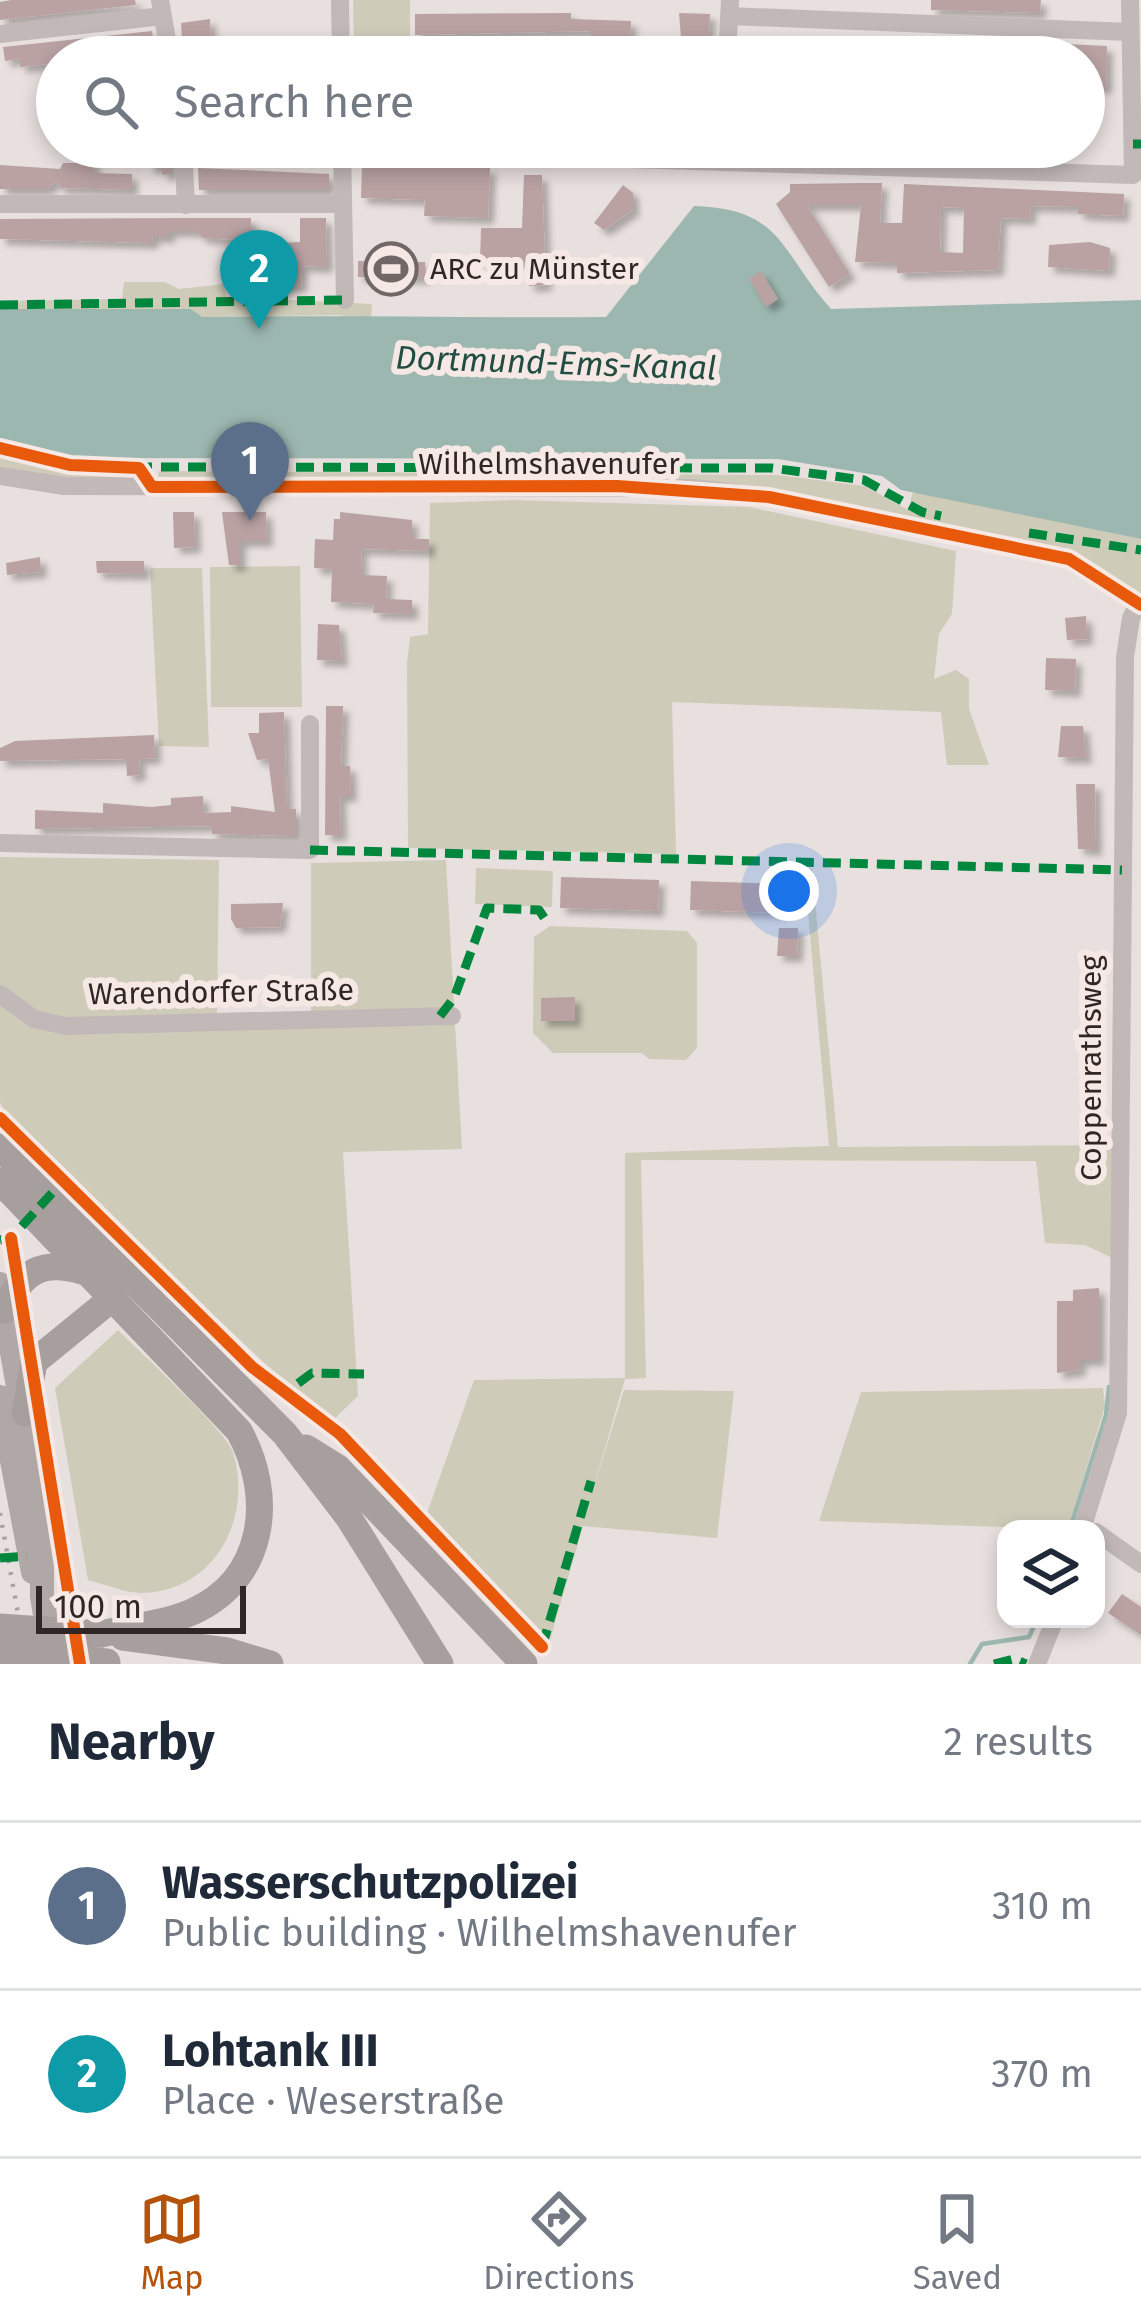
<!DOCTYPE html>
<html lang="en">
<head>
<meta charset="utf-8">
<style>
  body { margin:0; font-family:"Fira Sans",sans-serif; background:#f6f6f7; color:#1f2937 }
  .controls { position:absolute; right:36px; bottom:36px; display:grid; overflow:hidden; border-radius:24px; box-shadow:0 6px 18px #0003 }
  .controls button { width:108px; height:108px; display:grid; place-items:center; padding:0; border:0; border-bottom:3px solid #e0e1e3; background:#fff; color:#1f2937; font:60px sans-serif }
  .scale { position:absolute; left:36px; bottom:30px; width:210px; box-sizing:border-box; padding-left:12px; border:6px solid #312626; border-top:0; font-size:33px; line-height:42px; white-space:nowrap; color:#312626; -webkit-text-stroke:9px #f6e8e4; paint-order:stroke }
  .you { position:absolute; left:789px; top:891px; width:42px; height:42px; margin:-30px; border:9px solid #fff; border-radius:50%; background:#1a73e8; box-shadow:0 0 0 18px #1a73e833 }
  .badge { display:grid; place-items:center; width:78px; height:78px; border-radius:50%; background:#b45309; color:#fff; font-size:39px; font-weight:700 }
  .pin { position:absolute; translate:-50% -99px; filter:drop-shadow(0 3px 6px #0008) }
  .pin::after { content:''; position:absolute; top:63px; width:42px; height:36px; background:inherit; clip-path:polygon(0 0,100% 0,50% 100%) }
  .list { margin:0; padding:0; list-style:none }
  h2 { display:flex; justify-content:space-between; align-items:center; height:156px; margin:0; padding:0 48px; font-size:51px }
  h2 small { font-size:39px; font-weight:400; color:#747a83 }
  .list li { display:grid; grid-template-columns:78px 1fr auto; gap:36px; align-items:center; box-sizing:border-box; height:168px; padding:0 48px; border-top:3px solid #e0e1e3 }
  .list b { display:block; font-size:45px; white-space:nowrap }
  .list p { margin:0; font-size:39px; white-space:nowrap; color:#747a83 }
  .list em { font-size:39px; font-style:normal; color:#747a83 }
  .icon { flex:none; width:66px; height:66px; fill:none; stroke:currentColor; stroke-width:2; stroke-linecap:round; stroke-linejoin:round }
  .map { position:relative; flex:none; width:1141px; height:1664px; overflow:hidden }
  .search { position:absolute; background:#fff; box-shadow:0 6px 18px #0003; left:36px; right:36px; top:36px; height:132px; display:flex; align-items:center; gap:30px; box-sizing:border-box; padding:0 42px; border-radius:66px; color:#747a83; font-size:45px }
  .sheet { height:492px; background:#fff }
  nav { display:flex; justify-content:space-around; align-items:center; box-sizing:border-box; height:168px; border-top:3px solid #e0e1e3; background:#fff; font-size:33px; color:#747a83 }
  nav a { display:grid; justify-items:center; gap:6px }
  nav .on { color:#b45309 }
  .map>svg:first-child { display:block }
</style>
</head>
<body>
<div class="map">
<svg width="1141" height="1664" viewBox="0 0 1141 1664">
  <defs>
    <filter id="shadow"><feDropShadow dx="6" dy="6" stdDeviation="3" flood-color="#0004"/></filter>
  </defs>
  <rect width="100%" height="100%" fill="#e8e0de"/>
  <!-- green -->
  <path fill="#cecbb9" d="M353 0H410V46H354Z
    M124 282H165L179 289 224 284 226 297 372 304 371 320 339 315 202 317 191 309H0V301L122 299Z
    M0 453 71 469 137 474 138 479 64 482 0 471Z
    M159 471 777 475 865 486 908 510 913 492 1141 539V598L1072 553 773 492 158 478Z
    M514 500 749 507 956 551 952 614 939 634 934 679 956 670 969 679V709L989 765H947L941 712 672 702 676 854 408 848 407 664 410 637 428 634 430 503Z
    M300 566 302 707H211L210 567Z
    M150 568H202L209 747 159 746Z
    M0 857 219 860 217 1013 311 1012V863L446 860 462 1149 343 1152 358 1396 329 1424 9 1122 0 1102Z
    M476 868 553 871 552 907 475 904Z
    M804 868 812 869 838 1147 1108 1145 1114 1150 1112 1258 1085 1245 1045 1243 1036 1161 641 1160 646 1378 625 1379 592 1493 624 1390 734 1391 717 1538 583 1526 550 1640 426 1516 474 1380 625 1378V1153L829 1146Z
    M550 926 687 931 697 943V1048L686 1060 649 1059 642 1053H553L533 1033 534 937Z
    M118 1330C139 1351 226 1431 233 1452 253 1519 215 1591 142 1593 125 1593 104 1584 88 1580L55 1388Z
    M1103 1388 1105 1406 1068 1529 819 1521 861 1392Z"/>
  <!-- water -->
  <path fill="#9cb7af" d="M694 206C784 209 779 251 831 309L1141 300V539L901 490 882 476 778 459 72 458 0 440V309H191L202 317C336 315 470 318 606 317Z"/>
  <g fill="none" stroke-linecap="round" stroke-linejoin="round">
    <!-- stream -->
    <path stroke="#9cb7af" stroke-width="4.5" d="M1070 1529 1106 1415 1109 1387
      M970 1664 982 1644 1029 1637 1037 1619"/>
  </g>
  <!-- building -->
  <path fill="#baa2a3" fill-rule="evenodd" filter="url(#shadow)" d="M11 0H135L136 5 0 20V2Z
    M931 0H1041L1040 13 931 10Z
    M571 13V19L631 21 630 44 591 43V31L415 35V14Z
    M679 13 710 14 708 50H682Z
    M210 19 211 42H201V57H183L181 23Z
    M152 31 155 51 57 57V87L50 88 47 64 20 67 19 59 5 61 3 47Z
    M820 37 903 40 902 57 814 56Z
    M927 37 1107 46 1106 88 1084 87V57H926Z
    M160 147H170L171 174 162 175 161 167 149 168 148 151Z
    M94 153V173L132 174V190L62 188 55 182 46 189H0V165L60 169 63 163H84Z
    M362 164 490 168 488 218 424 216 425 200 361 198Z
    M198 168 329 174V190H199Z
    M524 175H542L546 285 529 286 527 262H480L481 228H522Z
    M862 183H882L880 223H902L904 184 1124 194 1123 216 1078 214V207L1031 206 1030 219 1001 218 998 270 897 273V263L855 262 861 205H807L850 274 829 287 776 204 790 192V184ZM941 207 964 208 963 253 940 252Z
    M623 185 633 193V210L604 230 594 223Z
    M179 218H251V241L203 238 196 231H169V237H152L153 243 0 239V219Z
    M300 218H326L327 267 302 266 301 287 261 285 262 268 279 269V243L300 242Z
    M1090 242 1110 248 1109 271 1048 267 1049 245Z
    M358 261 425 262V278L358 277Z
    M761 271 778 299 766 307 749 279Z
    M173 512H194L195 547 174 548Z
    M222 512H266L267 541H240V565H229Z
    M340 512 412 520V539H429V551L361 549 362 575 387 576 386 599 412 600V614L373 613 374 604 331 602 332 569 314 568 315 539 333 540 334 519H340Z
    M40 557 41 572 7 575 6 563Z
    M96 561H144V574L97 573Z
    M1086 616 1087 639 1067 640 1065 618Z
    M318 624 339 625 342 661 317 660Z
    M1046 658 1076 659 1075 691 1045 690Z
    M326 706H343L341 766H350L351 796H340L341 835H325Z
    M284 712 287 809H296V836L212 834 211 826 35 829V810L103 813V803L151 807 171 805V798L203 796 204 813 231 812V806L275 812 268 759 257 760 248 733H259V713Z
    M1061 726H1083L1086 758 1058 757Z
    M154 735 155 758 139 759 140 775 127 776 126 759 0 761V748L15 741Z
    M1076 784H1095L1096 850 1078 849Z
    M561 877 659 880 658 911 560 908Z
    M691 881 781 884V913L690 910Z
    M283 903 280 927 236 928 231 919V904Z
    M779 928H798L797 956H777Z
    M575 997V1021H541V998Z
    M1099 1288V1360H1080V1370L1057 1373V1301H1073V1290Z
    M1122 1594 1141 1607V1635L1108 1613Z"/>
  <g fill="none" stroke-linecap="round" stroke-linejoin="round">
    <!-- minor -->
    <path stroke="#c1b8b7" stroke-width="18" d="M160 0 170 57
      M340 0 341 57H357
      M729 16 1130 32
      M0 34 163 16
      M727 57 730 0
      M183 147 186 205
      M342 147 345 300
      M342 150 1133 175 1130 0
      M0 204H342
      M0 476 64 486 693 488 769 497 1069 559 1141 605
      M0 843 310 850V724
      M0 994 34 1019 66 1026 452 1016
      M1082 1529 1118 1413 1125 657 1131 618 1138 605
      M1096 1532 1141 1564
      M1037 1664 1055 1619"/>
    <!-- major -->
    <path stroke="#b0a8a6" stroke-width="24" d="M0 1284 42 1524V1597L51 1650
      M0 1397 33 1572"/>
    <!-- highway -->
    <path stroke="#a79f9d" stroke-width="27" d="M0 1147 285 1434 349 1518 440 1664
      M0 1181 239 1431C275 1496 266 1579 192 1612 164 1624 131 1627 101 1634
      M4 1310C22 1272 41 1259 82 1271
      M25 1413 34 1362 110 1300 113 1287
      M306 1448 338 1468 524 1664
      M123 1637 227 1651 270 1664"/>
    <!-- rail -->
    <path stroke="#a9a2a1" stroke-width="4.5" stroke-dasharray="3 9" stroke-linecap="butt" d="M0 1513 27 1664"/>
    <!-- highway-bridge -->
    <path stroke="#a79f9d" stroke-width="27" d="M0 1627 101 1634
      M0 1652 107 1662"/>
    <!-- quiet -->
    <path stroke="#00873e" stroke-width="9" stroke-dasharray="18 9" stroke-linecap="butt" d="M1133 144H1141
      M0 305 345 300
      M134 467 771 468 864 480 922 512 941 516
      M1029 533 1141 550
      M310 850 1122 870
      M440 1016 454 998 487 908 539 910 545 919
      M0 1240 11 1238 64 1180
      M276 1383 288 1391 312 1373 364 1374
      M0 1558 27 1556
      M542 1647 591 1481
      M994 1664 1014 1659 1026 1664"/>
    <!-- cycleway casing -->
    <g stroke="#f6e8e4" stroke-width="20">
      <path id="cycleway" d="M0 448 70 465 139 468 152 487 617 486 769 497 1069 559 1141 605
        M0 1118 252 1367 340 1434 542 1647
        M11 1238 80 1664"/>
    </g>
    <!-- cycleway -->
    <use href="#cycleway" stroke="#e8590c" stroke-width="12"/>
  </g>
  <!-- icons -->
  <defs>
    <g id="stadium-ring" transform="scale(2.7)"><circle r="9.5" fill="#f6e8e4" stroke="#716766" stroke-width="1.5"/><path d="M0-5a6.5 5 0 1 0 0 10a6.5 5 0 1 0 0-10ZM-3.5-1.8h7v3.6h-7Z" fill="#716766"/></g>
  </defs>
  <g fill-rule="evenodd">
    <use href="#stadium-ring" x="391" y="269"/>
  </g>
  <g text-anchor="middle" stroke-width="12" stroke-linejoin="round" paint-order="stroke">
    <!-- poi labels -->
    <g font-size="30" fill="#312626" stroke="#f6e8e4" text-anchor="start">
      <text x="430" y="279">ARC zu Münster</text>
    </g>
    <!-- street labels -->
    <g font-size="30" fill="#312626" stroke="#f6e8e4">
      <text x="549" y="474">Wilhelmshavenufer</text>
      <text transform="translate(221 992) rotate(-1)" y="10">Warendorfer Straße</text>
      <text transform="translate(1091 1068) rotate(-90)" y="10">Coppenrathsweg</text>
    </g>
    <!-- water labels -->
    <g font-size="33" font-style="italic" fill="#214d42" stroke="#f6e8e4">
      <text transform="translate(556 362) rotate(2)" y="12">Dortmund-Ems-Kanal</text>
    </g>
  </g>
</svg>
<div class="controls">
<button><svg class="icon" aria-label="layers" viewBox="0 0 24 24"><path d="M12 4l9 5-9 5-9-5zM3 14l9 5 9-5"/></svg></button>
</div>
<div class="scale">100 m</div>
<div class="you"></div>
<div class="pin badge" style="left:250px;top:521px;background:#5c6f8a">1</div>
<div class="pin badge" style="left:259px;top:329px;background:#0f9aa8">2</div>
<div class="search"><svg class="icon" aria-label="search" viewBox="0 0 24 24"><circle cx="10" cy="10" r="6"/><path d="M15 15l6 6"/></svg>Search here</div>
</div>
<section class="sheet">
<h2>Nearby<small>2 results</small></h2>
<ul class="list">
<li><span class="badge" style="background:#5c6f8a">1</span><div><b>Wasserschutzpolizei</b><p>Public building · Wilhelmshavenufer</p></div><em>310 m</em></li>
<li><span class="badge" style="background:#0f9aa8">2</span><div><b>Lohtank III</b><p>Place · Weserstraße</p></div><em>370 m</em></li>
</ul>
</section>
<nav>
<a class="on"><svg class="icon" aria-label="map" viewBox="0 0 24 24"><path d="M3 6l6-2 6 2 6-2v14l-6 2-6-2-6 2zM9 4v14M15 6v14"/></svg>Map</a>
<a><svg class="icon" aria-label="directions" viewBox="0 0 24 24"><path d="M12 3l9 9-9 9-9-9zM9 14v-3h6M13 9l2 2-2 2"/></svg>Directions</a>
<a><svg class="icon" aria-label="saved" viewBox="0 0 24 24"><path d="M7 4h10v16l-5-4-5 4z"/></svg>Saved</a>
</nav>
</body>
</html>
